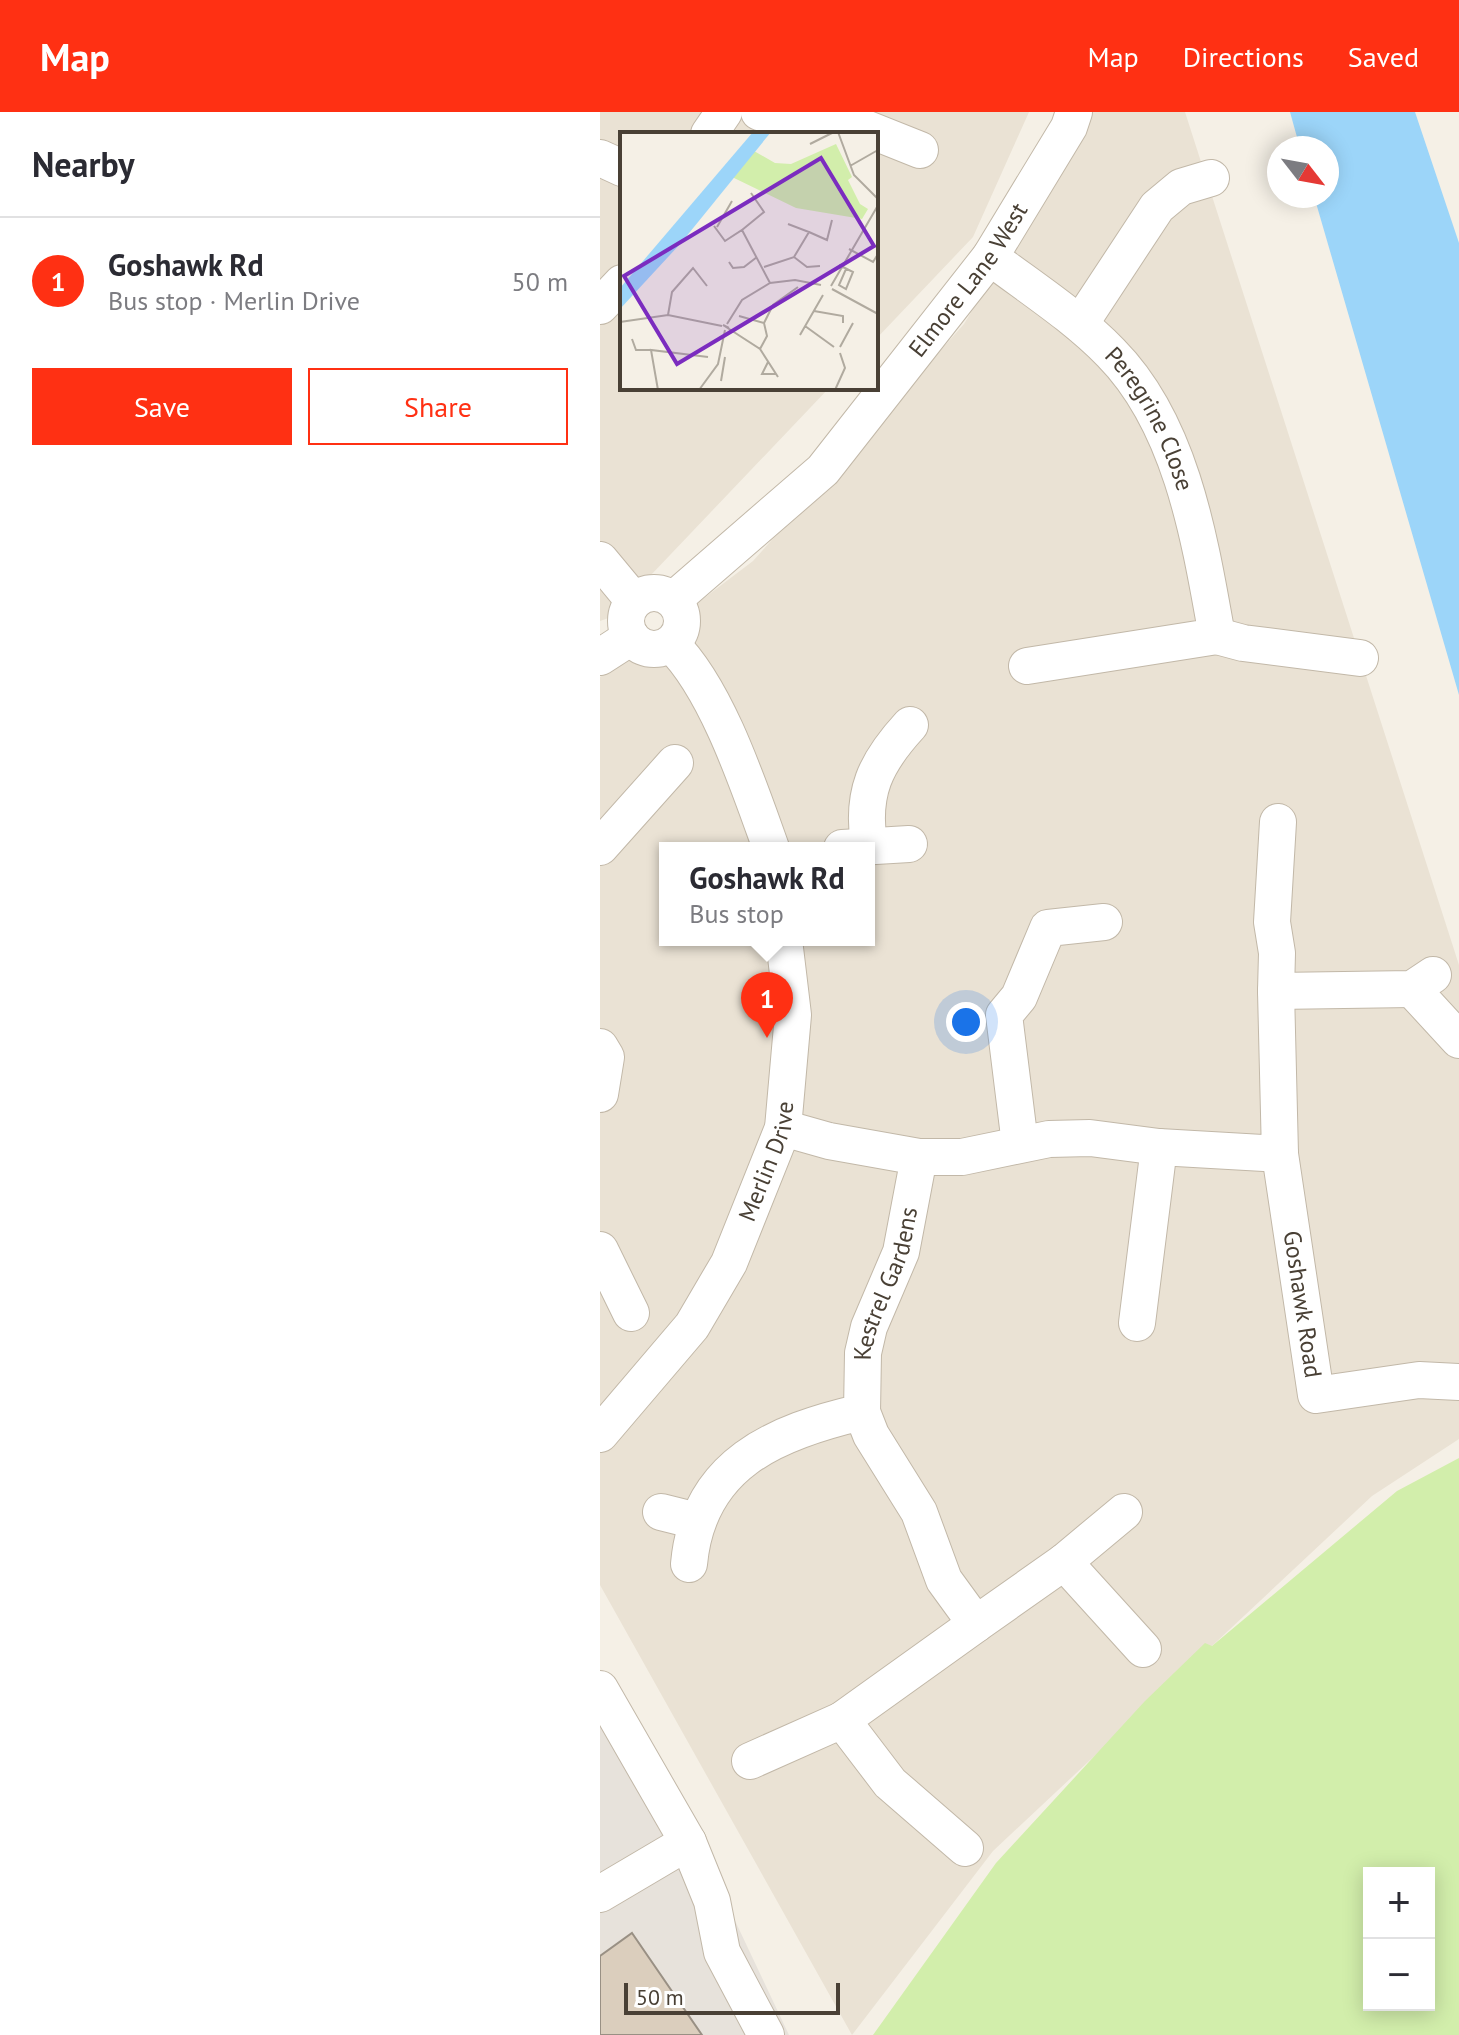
<!DOCTYPE html>
<html lang="en">
<head>
<meta charset="utf-8">
<style>
  body { margin:0; font-family:"PT Sans",sans-serif; background:#f7f7f7; color:#2b2b33 }
  .controls { position:absolute; right:24px; bottom:24px; display:grid; overflow:hidden; border-radius:0px; box-shadow:0 4px 20px #0003 }
  .controls button { width:72px; height:72px; display:grid; place-items:center; padding:0; border:0; border-bottom:2px solid #e1e1e2; background:#fff; color:#2b2b33; font:40px sans-serif }
  .compass { position:absolute; left:667px; top:24px; width:72px; height:72px; border-radius:50%; background:#fff; box-shadow:0 4px 20px #0003; rotate:121deg }
  .scale { position:absolute; left:24px; bottom:20px; width:216px; box-sizing:border-box; padding-left:8px; border:4px solid #494035; border-top:0; font-size:22px; line-height:28px; white-space:nowrap; color:#494035; -webkit-text-stroke:6px #fff; paint-order:stroke }
  .you { position:absolute; left:366px; top:910px; width:28px; height:28px; margin:-20px; border:6px solid #fff; border-radius:50%; background:#1a73e8; box-shadow:0 0 0 12px #1a73e833 }
  .badge { display:grid; place-items:center; width:52px; height:52px; border-radius:50%; background:#ff3013; color:#fff; font-size:26px; font-weight:700 }
  .pin { position:absolute; translate:-50% -66px; filter:drop-shadow(0 2px 4px #0008) }
  .pin::after { content:''; position:absolute; top:42px; width:28px; height:24px; background:inherit; clip-path:polygon(0 0,100% 0,50% 100%) }
  .popup { position:absolute; left:59px; top:730px; width:216px; height:104px; box-sizing:border-box; display:grid; place-content:center; border-radius:0px; background:#fff; filter:drop-shadow(0 2px 6px #0005); font-size:26px; white-space:nowrap; color:#7c7c81 }
  .popup b { font-size:30px; color:#2b2b33 }
  .popup::after { content:''; position:absolute; left:50%; top:100%; margin-left:-16px; border:16px solid transparent; border-top-color:#fff }
  .list { margin:0; padding:0; list-style:none }
  h2 { display:flex; justify-content:space-between; align-items:center; height:104px; margin:0; padding:0 32px; font-size:34px }
  h2 small { font-size:26px; font-weight:400; color:#7c7c81 }
  .list li { display:grid; grid-template-columns:52px 1fr auto; gap:24px; align-items:center; box-sizing:border-box; height:128px; padding:0 32px; border-top:2px solid #e1e1e2 }
  .list b { display:block; font-size:30px; white-space:nowrap }
  .list p { margin:0; font-size:26px; white-space:nowrap; color:#7c7c81 }
  .list em { font-size:26px; font-style:normal; color:#7c7c81 }
  .actions { display:flex; gap:16px; padding:24px 32px }
  .actions a { flex:1; padding:18px 0; border:2px solid #ff3013; border-radius:0px; text-align:center; font-size:28px; color:#ff3013 }
  .actions .main { background:#ff3013; color:#fff }
  .map { position:relative; flex:none; width:859px; height:1923px; overflow:hidden }
  header { display:flex; align-items:center; gap:48px; box-sizing:border-box; height:112px; padding:0 40px; background:#ff3013; color:#fff }
  header strong { font-size:38px }
  nav { display:flex; gap:44px; margin-inline-start:auto; font-size:28px }
  main { display:flex }
  aside { flex:1; background:#fff }
  .map>svg:first-child { display:block }
</style>
</head>
<body>
<header>
<strong>Map</strong>
<nav><a>Map</a><a>Directions</a><a>Saved</a></nav>
</header>
<main>
<aside>
<h2>Nearby<small></small></h2>
<ul class="list">
<li><span class="badge">1</span><div><b>Goshawk Rd</b><p>Bus stop · Merlin Drive</p></div><em>50 m</em></li>
</ul>
<div class="actions"><a class="main">Save</a><a>Share</a></div>
</aside>
<div class="map">
<svg width="859" height="1923" viewBox="0 0 859 1923">
  <rect width="100%" height="100%" fill="#f5f0e6"/>
  <!-- residential -->
  <path fill="#eae2d4" fill-rule="evenodd" d="M0 0H429L373 125 276 227V22H22V276H229L11 505 0 509Z
    M492 0H585L859 853V1327L772 1384 393 1739 252 1923 0 1473V565L153 449 364 212ZM65 736H269V828H65Z"/>
  <!-- industrial -->
  <path fill="#e7e2db" d="M0 1600 112 1760 189 1923H0Z"/>
  <!-- green -->
  <path fill="#d2eeab" fill-rule="evenodd" d="M859 1346V1923H273L396 1751 545 1589 605 1531 612 1534 797 1379ZM769 1761H829V1893H769Z"/>
  <!-- water -->
  <path fill="#9cd5f9" d="M690 0H815L859 131V583L714 84H727V36H700Z"/>
  <!-- building -->
  <path fill="#dbcebd" stroke="#999084" stroke-width="2" d="M32 1821 102 1923H0V1844Z"/>
  <g fill="none" stroke-linecap="round" stroke-linejoin="round">
    <!-- minor casing -->
    <g stroke="#c2b8a8" stroke-width="38">
      <g id="minor">
        <path d="M159 0 215 15 255 12 320 38"/>
        <path d="M109 22 124 0"/>
        <path d="M0 46 22 56"/>
        <path id="s1" d="M390 145C431 176 475 204 511 241 582 313 600 429 617 524L427 554"/>
        <path d="M0 194 22 171"/>
        <path d="M480 212 557 95 581 75 611 66"/>
        <path d="M0 448 34 489"/>
        <circle cx="54" cy="509" r="28"/>
        <path id="s2" d="M73 488 223 358 390 145 469 15 474 0"/>
        <path d="M617 524 643 531 760 546"/>
        <path d="M71 532C117 577 149 675 171 736"/>
        <path d="M0 545 31 525"/>
        <path d="M269 732C261 681 275 651 310 613"/>
        <path d="M0 735 75 651"/>
        <path d="M242 736 309 732"/>
        <path d="M812 877 859 928"/>
        <path d="M676 879 677 841 672 810 678 710"/>
        <path d="M0 935 6 945 0 982"/>
        <path d="M183 1016 229 1029 319 1045H362L449 1027 490 1026 559 1035 680 1042 676 879 812 877 833 863"/>
        <path d="M420 1032 404 903 419 885 448 816 504 810"/>
        <path id="s3" d="M680 1042 716 1283 819 1268 859 1270"/>
        <path d="M0 1138 31 1201"/>
        <path d="M537 1211 559 1035"/>
        <path d="M262 1300 271 1323 319 1400 344 1468 376 1512 464 1450 524 1400"/>
        <path id="s4" d="M0 1322 92 1214 129 1151 183 1016 193 903 184 828"/>
        <path d="M61 1400 97 1409"/>
        <path d="M464 1450 543 1537"/>
        <path id="s5" d="M89 1452C98 1352 175 1320 262 1300L263 1241 269 1215 301 1140 319 1045"/>
        <path d="M0 1577 88 1730 112 1789 122 1840 166 1923"/>
        <path d="M150 1649 242 1608"/>
        <path d="M365 1736 290 1671 242 1608 376 1512"/>
        <path d="M0 1782 88 1730"/>
      </g>
    </g>
    <!-- minor -->
    <use href="#minor" stroke="#fff" stroke-width="36"/>
  </g>
  <g text-anchor="middle" stroke-width="8" stroke-linejoin="round" paint-order="stroke">
    <!-- street labels -->
    <g font-size="24" fill="#494035" stroke="#fff">
      <text dy="8" stroke="none"><textPath href="#s2" startOffset="438">Elmore Lane West</textPath></text>
      <text dy="8" stroke="none"><textPath href="#s1" startOffset="232">Peregrine Close</textPath></text>
      <text dy="8" stroke="none"><textPath href="#s4" startOffset="324">Merlin Drive</textPath></text>
      <text dy="8" stroke="none"><textPath href="#s5" startOffset="382">Kestrel Gardens</textPath></text>
      <text dy="8" stroke="none"><textPath href="#s3" startOffset="152">Goshawk Road</textPath></text>
    </g>
  </g>
  <!-- overview -->
  <g transform="translate(20 20)">
    <rect width="258" height="258" fill="#f5f0e6"/>
    <path d="M216 12 232 45 228 48 240 72 248 77 242 87 176 76 112 45 134 19 155 31 171 32Z" fill="#d2eeab"/>
    <path d="M133 0H151L61 111 0 177V156Z" fill="#9cd5f9"/>
    <path fill="none" stroke="#b0aa9f" stroke-width="2" d="M218 0 234 43 258 67M190 12 214 0M230 34 258 18M168 92 189 100 174 125M94 94 105 109 122 98 150 151M97 95 112 69M122 98 144 80 131 61M189 100 207 108 212 88M229 117 253 130 258 122M109 130 113 136 124 135 137 125M219 133 233 140 226 157 219 153 226 137M144 135 174 125 187 135 200 134M211 154 257 75M212 157 258 182M194 179 223 184V191M48 183 52 160 73 136 87 154M119 184 144 191 147 204 140 217M0 190 48 183 102 194M144 191 153 173 178 155M107 192 122 168 150 151 175 148 201 153M185 194 214 215M109 196 103 193 140 217 158 245M180 203 203 163M12 207 16 218H31M220 215 233 191M148 230 142 242H156M101 249 105 225M38 258 31 218 88 225M79 258 98 232 105 198M215 258 225 236 220 221"/>
    <path fill="#7b2cbf" fill-opacity="0.15" stroke="#7b2cbf" stroke-width="4" d="M201 26 254 114 57 232 4 144Z"/>
    <rect width="258" height="258" fill="none" stroke="#494035" stroke-width="4"/>
  </g>
</svg>
<div class="controls">
<button>+</button>
<button>−</button>
</div>
<svg class="compass" viewBox="-18 -18 36 36"><path d="M0-13l5 13h-10z" fill="#e53935"/><path d="M0 13l5-13h-10z" fill="#7c7c81"/></svg>
<div class="scale">50 m</div>
<div class="you"></div>
<div class="pin badge" style="left:167px;top:926px">1</div>
<div class="popup"><b>Goshawk Rd</b>Bus stop</div>
</div>
</main>
</body>
</html>
